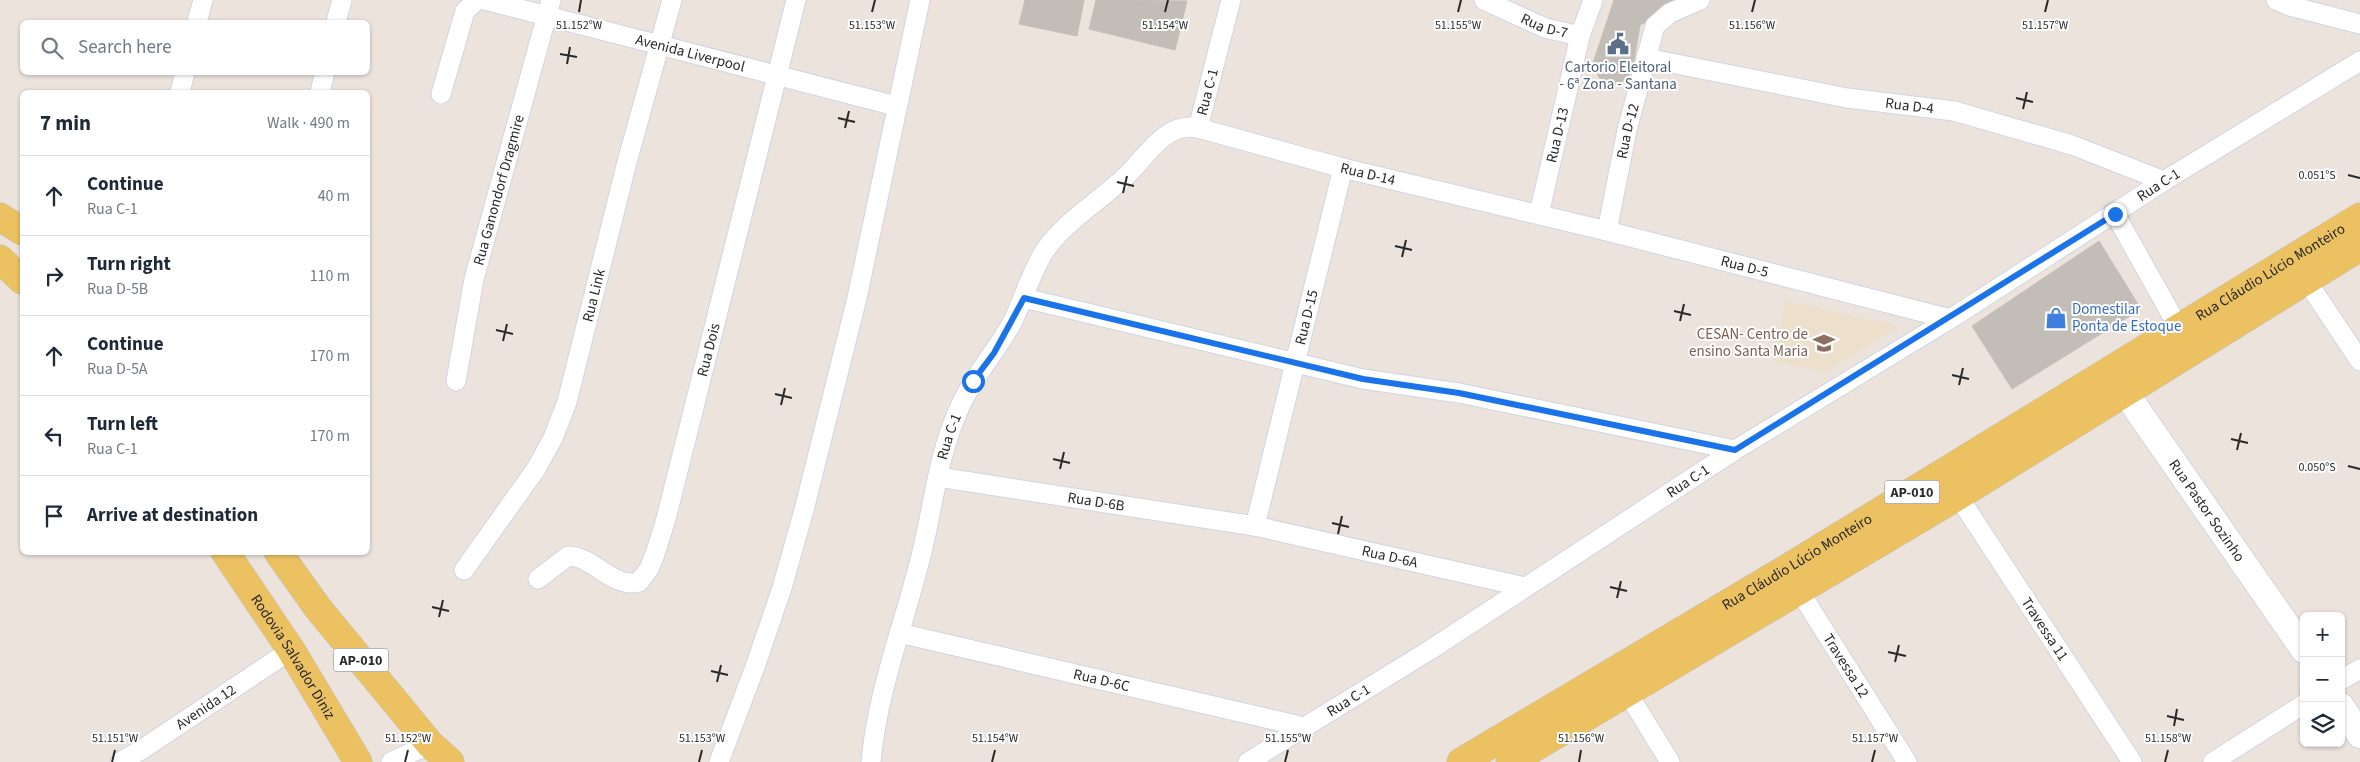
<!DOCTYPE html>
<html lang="en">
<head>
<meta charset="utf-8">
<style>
  body { margin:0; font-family:"Source Sans 3",sans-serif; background:#f2f2f3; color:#1f2937 }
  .controls { position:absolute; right:15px; bottom:15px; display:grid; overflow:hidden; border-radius:8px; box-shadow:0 1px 4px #0004 }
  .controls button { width:45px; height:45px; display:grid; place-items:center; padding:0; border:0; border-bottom:1px solid #e0e1e3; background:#fff; color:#1f2937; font:25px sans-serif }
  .stop { position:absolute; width:15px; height:15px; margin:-11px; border:4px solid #1a73e8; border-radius:50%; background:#fff }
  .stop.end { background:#1a73e8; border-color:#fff; box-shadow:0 1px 5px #0008 }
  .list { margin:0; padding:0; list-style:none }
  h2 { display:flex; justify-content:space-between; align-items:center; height:65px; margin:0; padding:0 20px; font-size:21px }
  h2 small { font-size:16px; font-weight:400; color:#747a83 }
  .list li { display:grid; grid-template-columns:32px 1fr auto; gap:15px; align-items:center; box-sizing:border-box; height:80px; padding:0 20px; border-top:1px solid #e0e1e3 }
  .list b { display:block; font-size:19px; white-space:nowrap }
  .list p { margin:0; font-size:16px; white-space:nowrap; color:#747a83 }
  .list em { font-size:16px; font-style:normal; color:#747a83 }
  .icon { flex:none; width:28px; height:28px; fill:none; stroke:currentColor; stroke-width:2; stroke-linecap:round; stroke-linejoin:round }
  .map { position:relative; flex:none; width:2360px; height:762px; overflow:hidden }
  .search { position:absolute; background:#fff; box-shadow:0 1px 4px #0004; left:20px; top:20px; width:350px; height:55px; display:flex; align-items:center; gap:12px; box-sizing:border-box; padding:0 18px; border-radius:8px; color:#747a83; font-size:19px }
  .panel { position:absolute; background:#fff; box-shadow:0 1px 4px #0004; left:20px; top:90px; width:350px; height:465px; border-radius:8px }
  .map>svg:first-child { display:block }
</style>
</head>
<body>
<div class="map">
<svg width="2360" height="762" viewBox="0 0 2360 762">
  <rect width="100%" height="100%" fill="#ebe3dc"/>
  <!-- education -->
  <path fill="#ecdfcc" d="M1786 301 1899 326 1826 372 1773 361Z"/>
  <!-- building -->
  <path fill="#c3bdb8" stroke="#c6bfb6" d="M1025 0H1084L1077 36 1019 24Z
    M1096 0 1187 1 1175 50 1089 29Z
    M1614 0H1693L1640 25 1632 72 1619 85 1601 82 1593 63Z
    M2099 241 2141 309 2012 389 1972 326Z"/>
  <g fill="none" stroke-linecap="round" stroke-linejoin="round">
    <!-- street casing -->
    <g stroke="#d1d5e2" stroke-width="21">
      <g id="street">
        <path id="s1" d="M485 0 896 106"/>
        <path id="s2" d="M1484 0 1545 28 1580 36"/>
        <path d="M2276 0 2290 6 2360 24"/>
        <path d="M197 22 203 0"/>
        <path d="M336 22 342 0"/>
        <path id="s3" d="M1646 58 1847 98 1954 111 2072 145 2164 181"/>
        <path d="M180 92 185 72"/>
        <path d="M320 92 325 72"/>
        <path d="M441 94 465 11 477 0"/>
        <path id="s4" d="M1198 128 1343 168 1607 231 1950 319"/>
        <path id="s5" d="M1539 214 1580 36 1593 0"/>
        <path d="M2115 214 2185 339"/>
        <path id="s6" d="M1607 231 1627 130 1655 26 1670 13 1700 0"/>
        <path d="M2306 280 2360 361"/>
        <path d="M1024 298 1363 379 1459 393 1735 450"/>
        <path id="s7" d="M456 381 474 279 551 0"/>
        <path id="s8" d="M938 477 1255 526 1525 587"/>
        <path id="s9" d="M1958 496 2132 762"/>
        <path id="s10" d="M1255 526 1343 168"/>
        <path id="s11" d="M464 570 536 469 553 438 567 402 627 162 672 0"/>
        <path id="s12" d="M538 579 568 556C594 556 612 589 639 582L649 569 655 554 666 519 796 0"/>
        <path id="s13" d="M1793 581 1907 762"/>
        <path id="s14" d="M899 633 1304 727"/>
        <path d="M2341 680 2360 669"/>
        <path d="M1627 692 1670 762"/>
        <path id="s15" d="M120 762 141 750 291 650"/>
        <path d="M391 762 430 744"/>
        <path d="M719 762 755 667 782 588 804 510 857 298 920 0"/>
        <path id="s16" d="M871 762C877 693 903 627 920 560 933 510 937 458 958 411 972 378 996 352 1013 321 1023 300 1034 265 1046 249 1067 220 1101 200 1127 175 1147 156 1166 121 1198 128L1231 0"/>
        <path id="s17" d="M1248 762 1430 650 1735 450 1950 319 2164 181 2360 61"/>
        <path d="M2213 762 2304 704"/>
      </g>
    </g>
    <!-- secondary casing -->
    <g stroke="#d1d5e2" stroke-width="28">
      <g id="secondary">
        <path id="s18" d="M2113 375 2304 650"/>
        <path d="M2341 706 2360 735"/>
      </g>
    </g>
    <!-- primary casing -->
    <g stroke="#c3c3c3" stroke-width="29">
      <g id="primary">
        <path d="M0 217 22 231"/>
        <path d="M0 259 22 280"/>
        <path id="s19" d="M225 552 291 650 358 762"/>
        <path d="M278 552 317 607 430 744 450 762"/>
        <path id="s20" d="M1461 762 1786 569 2360 217"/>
        <path d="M1510 762 1958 496 2360 247"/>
      </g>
    </g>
    <!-- street -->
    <use href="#street" stroke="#fff" stroke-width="19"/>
    <!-- secondary -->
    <use href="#secondary" stroke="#fff" stroke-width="26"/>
    <!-- primary -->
    <use href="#primary" stroke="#ebc161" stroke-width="28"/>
  </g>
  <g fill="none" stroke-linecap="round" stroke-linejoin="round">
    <!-- route -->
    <path stroke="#1a73e8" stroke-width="6" d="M973 381 994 353 1024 298 1363 379 1459 393 1735 450 2115 214"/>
  </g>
  <!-- ticks -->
  <path fill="none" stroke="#292929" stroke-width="2" d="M579 12 581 0M872 12 875 0M1165 12 1168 0M1458 12 1461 0M1752 12 1755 0M2045 12 2048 0M560 54 577 57M567 64 570 47M2016 98 2033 102M2023 109 2027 92M838 118 855 122M845 128 849 111M2348 175 2360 178M1117 182 1134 186M1123 193 1127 176M1395 246 1412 250M1402 257 1406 240M1674 311 1691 315M1680 321 1684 304M496 330 513 334M503 341 507 324M1952 375 1969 379M1959 385 1963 368M775 394 792 398M781 405 785 388M2231 439 2248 443M2237 450 2241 433M1053 459 1070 463M2348 466 2360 469M1060 469 1064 452M1332 523 1349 527M1338 534 1342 516M1610 587 1627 591M1617 598 1621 581M432 607 449 611M439 617 443 600M1888 652 1906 656M1895 662 1899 645M711 671 728 675M717 682 721 665M2167 716 2184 720M2174 726 2177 709M112 762 115 750M405 762 408 750M699 762 702 750M992 762 995 750M1285 762 1288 750M1579 762 1581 750M1872 762 1875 750M2165 762 2168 750"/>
  <!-- icons -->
  <defs>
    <g id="civic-bare" transform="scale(1.725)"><path d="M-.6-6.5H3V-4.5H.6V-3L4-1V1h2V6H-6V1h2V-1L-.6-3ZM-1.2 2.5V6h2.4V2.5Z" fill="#5c6f8a" stroke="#fff" stroke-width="2.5" paint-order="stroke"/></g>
    <g id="shop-bare" transform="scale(1.725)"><path d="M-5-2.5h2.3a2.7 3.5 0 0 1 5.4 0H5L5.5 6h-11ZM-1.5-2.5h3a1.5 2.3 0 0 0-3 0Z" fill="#3f7fe0" stroke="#fff" stroke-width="2.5" paint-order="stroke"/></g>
    <g id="school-bare" transform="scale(1.725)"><path d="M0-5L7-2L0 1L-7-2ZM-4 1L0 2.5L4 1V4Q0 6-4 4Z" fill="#8d6e63" stroke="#fff" stroke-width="2.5" paint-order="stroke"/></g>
  </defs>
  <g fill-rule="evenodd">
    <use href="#civic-bare" x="1618" y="44"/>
    <use href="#shop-bare" x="2056" y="318"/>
    <use href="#school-bare" x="1824" y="343"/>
  </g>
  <g text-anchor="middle" stroke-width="4" stroke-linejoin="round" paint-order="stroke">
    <!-- shield labels -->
    <g fill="#fff" stroke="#696969" stroke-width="1">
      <rect x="1884.5" y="480.5" width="55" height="23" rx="4"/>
      <rect x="333.5" y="648.5" width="55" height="23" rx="4"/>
    </g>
    <g font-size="14" font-weight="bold" fill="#292929">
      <text x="1912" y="497">AP-010</text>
      <text x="361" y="665">AP-010</text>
    </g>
    <!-- street labels -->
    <g font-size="15" fill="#292929" stroke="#fff">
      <text dy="5" stroke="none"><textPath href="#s2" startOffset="66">Rua D-7</textPath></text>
      <text dy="5" stroke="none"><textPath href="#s1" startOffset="212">Avenida Liverpool</textPath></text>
      <text dy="5" stroke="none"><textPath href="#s16" startOffset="784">Rua C-1</textPath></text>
      <text dy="5" stroke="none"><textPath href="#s3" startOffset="268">Rua D-4</textPath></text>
      <text dy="5" stroke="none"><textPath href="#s6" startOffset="102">Rua D-12</textPath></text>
      <text dy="5" stroke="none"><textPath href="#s5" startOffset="81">Rua D-13</textPath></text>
      <text dy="5" stroke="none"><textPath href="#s4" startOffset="176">Rua D-14</textPath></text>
      <text dy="5" stroke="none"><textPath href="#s17" startOffset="1078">Rua C-1</textPath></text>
      <text dy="5" stroke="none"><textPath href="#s7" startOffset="196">Rua Ganondorf Dragmire</textPath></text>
      <text dy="5" stroke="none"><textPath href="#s4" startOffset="564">Rua D-5</textPath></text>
      <text dy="5" stroke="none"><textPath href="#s20" startOffset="946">Rua Cláudio Lúcio Monteiro</textPath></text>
      <text dy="5" stroke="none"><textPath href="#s11" startOffset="308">Rua Link</textPath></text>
      <text dy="5" stroke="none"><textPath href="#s10" startOffset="215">Rua D-15</textPath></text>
      <text dy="5" stroke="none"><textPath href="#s12" startOffset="359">Rua Dois</textPath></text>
      <text dy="5" stroke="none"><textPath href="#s16" startOffset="335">Rua C-1</textPath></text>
      <text dy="5" stroke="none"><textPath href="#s17" startOffset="522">Rua C-1</textPath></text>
      <text dy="5" stroke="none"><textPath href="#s8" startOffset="160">Rua D-6B</textPath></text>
      <text dy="5" stroke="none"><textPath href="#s18" startOffset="165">Rua Pastor Sozinho</textPath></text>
      <text dy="5" stroke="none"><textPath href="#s8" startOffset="459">Rua D-6A</textPath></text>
      <text dy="5" stroke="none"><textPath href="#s20" startOffset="391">Rua Cláudio Lúcio Monteiro</textPath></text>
      <text dy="5" stroke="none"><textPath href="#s9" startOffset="159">Travessa 11</textPath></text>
      <text dy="5" stroke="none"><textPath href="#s19" startOffset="125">Rodovia Salvador Diniz</textPath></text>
      <text dy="5" stroke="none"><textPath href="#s13" startOffset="100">Travessa 12</textPath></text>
      <text dy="5" stroke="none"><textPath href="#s14" startOffset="208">Rua D-6C</textPath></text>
      <text dy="5" stroke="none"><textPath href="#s17" startOffset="118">Rua C-1</textPath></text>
      <text dy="5" stroke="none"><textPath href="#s15" startOffset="102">Avenida 12</textPath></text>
    </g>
    <!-- service labels -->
    <g font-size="15" fill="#4e5e75" stroke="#fff">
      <text x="1618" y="72">Cartorio Eleitoral<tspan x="1618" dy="17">- 6ª Zona - Santana</tspan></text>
    </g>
    <!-- shop labels -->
    <g font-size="15" fill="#366cbe" stroke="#fff" text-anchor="start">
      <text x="2072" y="314">Domestilar<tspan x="2072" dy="17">Ponta de Estoque</tspan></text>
    </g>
    <!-- education labels -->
    <g font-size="15" fill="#785e54" stroke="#fff" text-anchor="end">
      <text x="1808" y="339">CESAN- Centro de<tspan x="1808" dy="17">ensino Santa Maria</tspan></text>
    </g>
  </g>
  <g font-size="12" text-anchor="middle" fill="#292929" stroke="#fff" stroke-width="4" stroke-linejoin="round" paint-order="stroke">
    <text x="579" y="29">51.152°W</text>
    <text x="872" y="29">51.153°W</text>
    <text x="1165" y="29">51.154°W</text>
    <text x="1458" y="29">51.155°W</text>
    <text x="1752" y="29">51.156°W</text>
    <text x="2045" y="29">51.157°W</text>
    <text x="2317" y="179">0.051°S</text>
    <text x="2317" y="471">0.050°S</text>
    <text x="115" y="742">51.151°W</text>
    <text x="408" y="742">51.152°W</text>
    <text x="702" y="742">51.153°W</text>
    <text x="995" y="742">51.154°W</text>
    <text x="1288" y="742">51.155°W</text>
    <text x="1581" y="742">51.156°W</text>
    <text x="1875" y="742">51.157°W</text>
    <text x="2168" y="742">51.158°W</text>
  </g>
</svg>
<div class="controls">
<button>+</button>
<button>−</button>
<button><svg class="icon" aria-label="layers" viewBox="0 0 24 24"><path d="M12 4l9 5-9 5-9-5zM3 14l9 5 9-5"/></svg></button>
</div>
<div class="stop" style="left:973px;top:381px"></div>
<div class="stop end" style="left:2115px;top:214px"></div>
<div class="search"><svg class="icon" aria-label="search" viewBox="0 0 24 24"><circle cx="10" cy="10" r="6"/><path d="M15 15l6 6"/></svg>Search here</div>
<section class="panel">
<h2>7 min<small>Walk · 490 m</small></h2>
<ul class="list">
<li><svg class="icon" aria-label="ahead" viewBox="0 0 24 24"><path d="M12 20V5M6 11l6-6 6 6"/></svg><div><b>Continue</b><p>Rua C-1</p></div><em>40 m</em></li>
<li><svg class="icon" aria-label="right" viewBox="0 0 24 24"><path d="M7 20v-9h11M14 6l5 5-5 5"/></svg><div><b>Turn right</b><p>Rua D-5B</p></div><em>110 m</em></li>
<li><svg class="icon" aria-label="ahead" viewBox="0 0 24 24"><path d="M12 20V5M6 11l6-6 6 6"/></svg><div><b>Continue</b><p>Rua D-5A</p></div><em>170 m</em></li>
<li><svg class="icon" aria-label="left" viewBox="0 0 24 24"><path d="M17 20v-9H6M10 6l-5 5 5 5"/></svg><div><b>Turn left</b><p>Rua C-1</p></div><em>170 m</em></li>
<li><svg class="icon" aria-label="arrive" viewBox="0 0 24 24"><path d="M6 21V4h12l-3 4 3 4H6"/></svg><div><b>Arrive at destination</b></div></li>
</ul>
</section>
</div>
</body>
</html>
